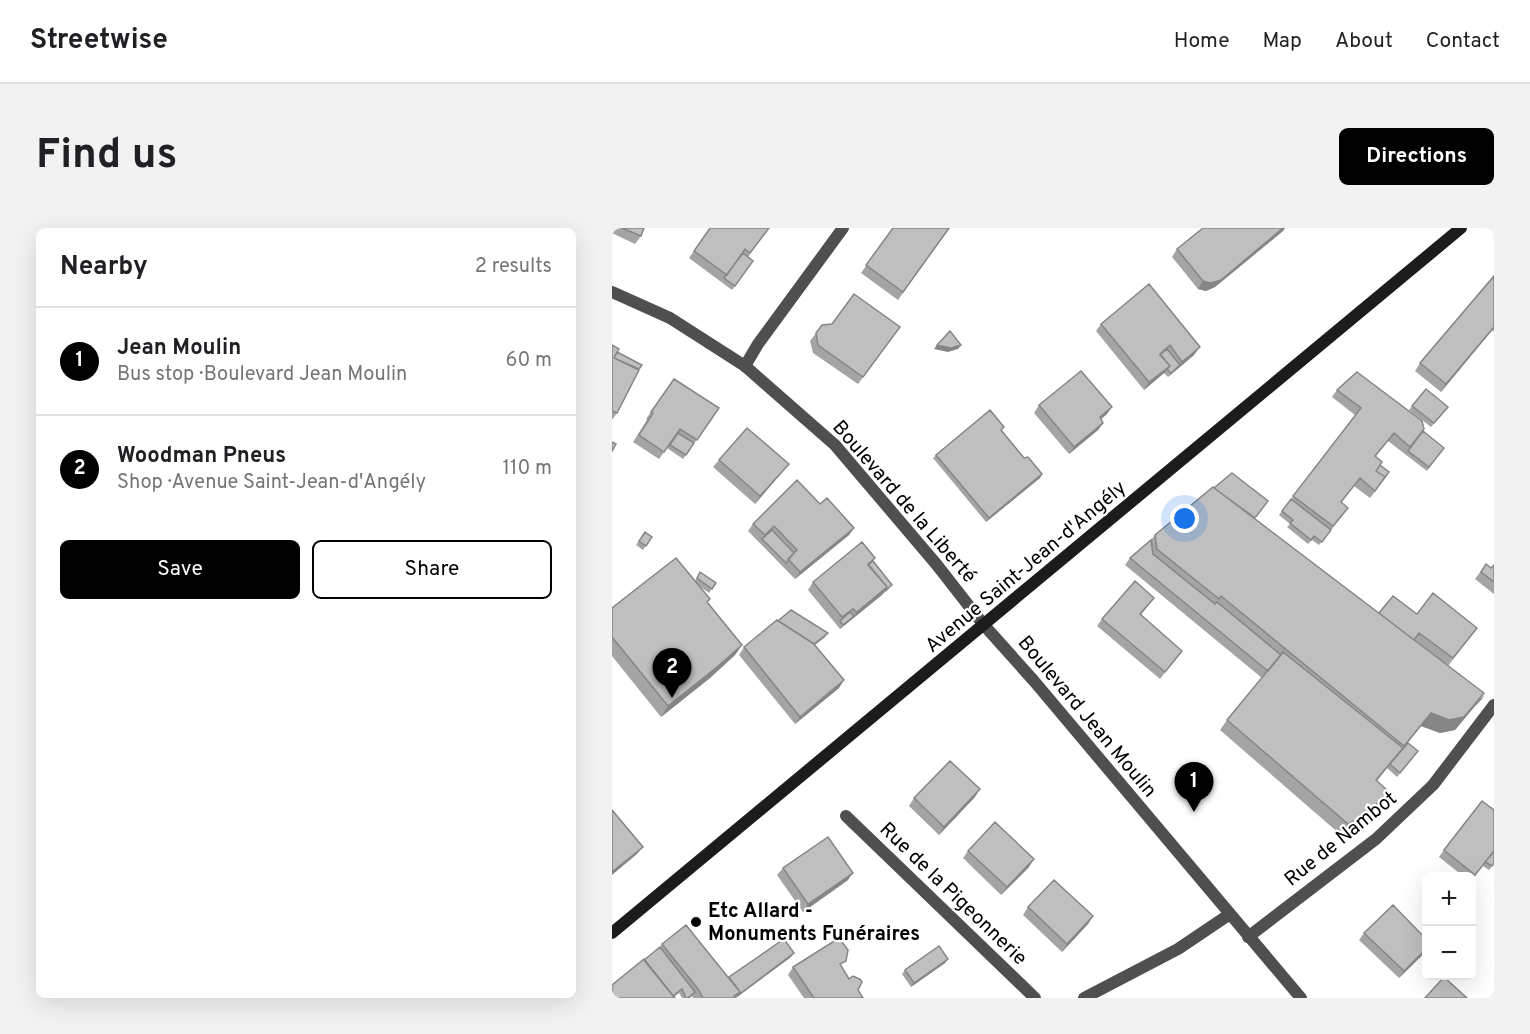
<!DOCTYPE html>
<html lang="en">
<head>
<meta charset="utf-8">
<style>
  body { margin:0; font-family:Overpass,sans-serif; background:#f2f2f2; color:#202124 }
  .controls { position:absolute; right:18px; bottom:18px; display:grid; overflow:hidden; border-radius:9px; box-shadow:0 6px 24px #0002 }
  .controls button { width:54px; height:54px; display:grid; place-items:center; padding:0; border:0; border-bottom:2px solid #e0e0e0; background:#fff; color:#202124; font:30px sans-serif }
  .you { position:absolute; left:573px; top:291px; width:21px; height:21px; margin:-15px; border:4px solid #fff; border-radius:50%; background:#1a73e8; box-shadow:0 0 0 9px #1a73e833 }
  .badge { display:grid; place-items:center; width:39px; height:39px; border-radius:50%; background:#000; color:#fff; font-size:20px; font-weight:700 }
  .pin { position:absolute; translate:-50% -50px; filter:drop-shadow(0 2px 3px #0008) }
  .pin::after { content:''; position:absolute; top:32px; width:21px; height:18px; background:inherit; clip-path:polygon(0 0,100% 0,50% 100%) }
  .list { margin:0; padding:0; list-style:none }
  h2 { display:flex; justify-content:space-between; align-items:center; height:78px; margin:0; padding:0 24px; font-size:26px }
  h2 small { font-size:20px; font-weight:400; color:#757577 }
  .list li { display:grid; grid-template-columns:39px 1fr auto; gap:18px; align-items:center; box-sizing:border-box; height:108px; padding:0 24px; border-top:2px solid #e0e0e0 }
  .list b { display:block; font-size:22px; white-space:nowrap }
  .list p { margin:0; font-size:20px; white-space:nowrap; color:#757577 }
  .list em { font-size:20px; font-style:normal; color:#757577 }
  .actions { display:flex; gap:12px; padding:18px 24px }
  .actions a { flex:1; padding:14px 0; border:2px solid #000; border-radius:9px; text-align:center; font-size:21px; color:#000 }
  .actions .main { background:#000; color:#fff }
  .map { position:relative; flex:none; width:882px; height:770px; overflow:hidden; border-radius:9px }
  header { display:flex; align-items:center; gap:36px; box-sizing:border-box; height:84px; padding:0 30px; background:#fff; border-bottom:2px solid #e0e0e0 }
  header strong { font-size:28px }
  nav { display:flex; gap:33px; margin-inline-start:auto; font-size:21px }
  .intro { display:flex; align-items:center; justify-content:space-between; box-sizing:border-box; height:144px; padding:0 36px }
  h1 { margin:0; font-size:42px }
  .button { padding:15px 27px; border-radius:9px; background:#000; color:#fff; font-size:21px; font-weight:700 }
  main { display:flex; gap:36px; padding:0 36px }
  aside { flex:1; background:#fff; border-radius:9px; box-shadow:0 6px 24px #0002 }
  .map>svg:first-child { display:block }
</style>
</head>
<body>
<header>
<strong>Streetwise</strong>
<nav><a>Home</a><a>Map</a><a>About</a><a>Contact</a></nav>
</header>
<div class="intro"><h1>Find us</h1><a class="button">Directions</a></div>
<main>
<aside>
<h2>Nearby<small>2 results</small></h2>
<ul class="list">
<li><span class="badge">1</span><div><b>Jean Moulin</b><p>Bus stop · Boulevard Jean Moulin</p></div><em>60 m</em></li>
<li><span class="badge">2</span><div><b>Woodman Pneus</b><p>Shop · Avenue Saint-Jean-d'Angély</p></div><em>110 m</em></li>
</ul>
<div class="actions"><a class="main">Save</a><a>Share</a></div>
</aside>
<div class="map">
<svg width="882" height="770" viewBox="0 0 882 770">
  <rect width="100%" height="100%" fill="#fff"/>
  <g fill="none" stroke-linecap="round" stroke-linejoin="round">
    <!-- minor -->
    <path stroke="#4f4f4f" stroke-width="12" d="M133 138 146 116 231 0
      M234 588 423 770
      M636 709 764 611 821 557 882 477
      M472 770 566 721 618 686"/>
    <!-- tertiary -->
    <path stroke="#4f4f4f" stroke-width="12" d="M0 64 58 90 133 138 223 217 325 337 371 396 422 453 689 770"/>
    <!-- secondary -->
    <path stroke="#1c1c1c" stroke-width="12" d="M0 705 849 0"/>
  </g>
  <!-- wall -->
  <path fill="#a4a4a4" d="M0 0H32L29 8 23 16 0 5Z
    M98 0H157L136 29 141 33 120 62 77 30Z
    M281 0H338L286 72 249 45Z
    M591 0H673L671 3 603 59 594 63 586 61 560 29 565 21Z
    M882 48V104L880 102 829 164 803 143 808 135Z
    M537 56 582 127 556 149 552 145 532 162 484 103 489 96Z
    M210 97 288 99 246 156 201 125 198 113Z
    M0 117 5 124V185L0 192Z
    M62 151 107 180 71 231 55 220 62 210 47 231 21 214 35 192 34 191Z
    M814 161 833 183 819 199 797 182Z
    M725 162 811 203 832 220 815 243 776 213 764 228 768 238 775 248 758 270 742 258 729 274 731 287 707 317 700 312 696 316 675 299 678 296 667 287 743 187 720 169Z
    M427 177 495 186 489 191 491 195 486 202 457 226 422 185Z
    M392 199 389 203 412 230 430 246 428 250 374 294 321 230 324 227Z
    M107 232 171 243 143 276 101 239Z
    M208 276 242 300 237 307 183 351 136 303 141 296Z
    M643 291 767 385 805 386 865 400 836 438 870 471 863 478 843 502 828 505 809 498 794 517 803 527 785 549 775 540 765 553 770 575 740 601 729 607 608 502 615 492 650 450 513 337 518 330 539 312 543 307Z
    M33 304 40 309 31 322 24 317Z
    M263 330 261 333 277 361 228 401 196 362 201 354Z
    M874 336 879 340 882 337V366L863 351Z
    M88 344 104 355 97 365 86 357 95 375 130 417 123 427 98 450 49 489 0 428V380L83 353Z
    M542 370 529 387 564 430 548 451 485 398 490 391Z
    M166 393 213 409 203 417 227 460 183 496 127 427 132 419Z
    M363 569 327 607 297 578 302 570Z
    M832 622 881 625 882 636 877 642 871 638 872 636 860 652V648H851L827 629Z
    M356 623 417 639 389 667 351 630Z
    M171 640 236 652 191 684 165 647Z
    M416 679 481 688 476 696 450 724 411 687Z
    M752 705 814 724 787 750 747 712Z
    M50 716 116 749 179 729 124 770H81L80 768 78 770H70L67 765 62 769 32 732 48 719Z
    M336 731 333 735 299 759 290 746 293 742Z
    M181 739H229L251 770H192L176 747Z"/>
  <!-- shaded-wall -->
  <path fill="#868686" d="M671 0H673L671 3 603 59 594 63 586 61 591 53Z
    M882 99V100L829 164 834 156Z
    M325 117H349L346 121 336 124 322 121Z
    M588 119 582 127 556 149 570 134Z
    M558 138 552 145 532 162 537 154Z
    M500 179 495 186 482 197 488 189Z
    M491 195 486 202 457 226 462 219Z
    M177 236 171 243 143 276 148 268Z
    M430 246 428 250 374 294 377 290Z
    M242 300 237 307 183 351 188 344Z
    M275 359 270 367 239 392 245 384Z
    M242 388 239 392 228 401 231 397Z
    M216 405 213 409 196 422 199 419Z
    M130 417 123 427 98 450 49 489 56 478Z
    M232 452 227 460 183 496 188 489Z
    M872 465 865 474 873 467 870 471 863 478 843 502 828 505 809 498 757 563 819 485Z
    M368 561 363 569 327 607 332 599Z
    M778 565 770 575 740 601 729 607 736 596Z
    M31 619 25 626 0 647V644Z
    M422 631 417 639 389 667 395 659Z
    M241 645 236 652 191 684 196 676Z
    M481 688 476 696 450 724 455 716Z
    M814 721V723L787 750 792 743Z
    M182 725 179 729 123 770 125 768Z
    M336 731 333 735 299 759 302 755Z"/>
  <!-- building -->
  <path fill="#bfbfbf" stroke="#868686" stroke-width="1.5" d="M10 0H32L29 8Z
    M98 0H157L138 25 133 21 115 47 82 23Z
    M281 0H337L291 64 254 37Z
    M591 0H671L609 52 599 55 591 53 565 21Z
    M131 25 141 33 123 58 112 50Z
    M882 48V99L834 156 808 135Z
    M537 56 588 119 570 134 558 117 548 126 558 138 537 154 489 96Z
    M242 66 288 99 251 149 206 117 204 105 210 97 220 96Z
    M338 103 349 117 339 120 325 117Z
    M0 117 7 121 2 130 27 142 5 185 0 183Z
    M555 121 568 137 559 145 555 141 558 138 548 127Z
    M5 124 30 137 27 141 2 130Z
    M469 143 500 179 488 189 491 195 462 219 427 177Z
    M745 144 810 193 812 201 798 219 782 205 763 228 770 234 764 243 773 249 763 263 748 250 729 274 736 280 721 298 681 268 749 180 725 162Z
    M62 151 107 180 85 212 68 201 52 224 27 207 41 185 39 184Z
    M814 161 836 179 822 195 800 178Z
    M378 182 392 199 389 202 412 230 416 229 430 246 377 290 324 227Z
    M135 200 177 236 148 268 107 232Z
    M811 203 832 220 817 239 796 223Z
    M66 205 82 215 74 227 58 217Z
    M0 214 4 216 0 223Z
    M768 237 777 244 770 253 773 249 764 243Z
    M620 245 656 273 643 290 602 260Z
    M185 252 208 276 215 270 242 300 188 344 176 331 185 322 162 298 153 307 141 296Z
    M601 259 872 465 852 489 837 492 819 485 792 518 609 368 607 371 545 321 543 307Z
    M679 271 719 302 710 314 702 308 699 312 678 295 681 292 670 283Z
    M160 302 182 325 174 335 150 311Z
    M33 304 40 309 34 318 27 313Z
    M539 312 541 326 603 376 605 374 669 427 656 443 518 330Z
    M250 314 263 330 256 336 275 359 245 384 241 381 230 389 201 354Z
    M64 330 98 371 95 374 130 417 105 439 56 478 0 409V380Z
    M261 333 280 357 273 363 275 359 256 337Z
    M874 336 879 340 882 337V354L869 344Z
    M88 344 104 355 100 361 85 350Z
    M523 353 542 370 528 386 570 423 553 444 490 391Z
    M821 365 865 400 841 430 807 405 802 412 767 385 781 368 805 386Z
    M179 382 216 405 202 416 166 393Z
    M238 384 242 388 231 397 228 393Z
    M165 392 201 415 232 452 188 489 132 419Z
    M671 424 791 520 764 552 778 565 747 590 736 596 615 492Z
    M796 515 806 523 788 545 778 536Z
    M338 533 368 561 332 599 302 570Z
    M870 573 882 582V623L863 647 832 622Z
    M0 582 31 619 0 644Z
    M383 594 422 631 395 659 356 623Z
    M216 609 241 645 196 676 171 640Z
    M881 625 882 626V635L880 638 873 634Z
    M442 652 481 688 455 716 416 679Z
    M781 677 814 711V721L792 743 752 705Z
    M74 697 128 764 122 768 123 770H91L86 761 50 716Z
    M227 710 236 722 234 733 228 736 237 751 241 748 248 751 250 754 246 762 251 770H202L181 739Z
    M172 711 182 725 125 768 128 764 117 749Z
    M327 718 336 731 302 755 293 742Z
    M48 719 83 764 76 770H74L70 761 61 768 32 732Z
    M32 731 63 770H0V757Z
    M832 749 855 770H813Z"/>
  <!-- markers -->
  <circle fill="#000" stroke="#fff" stroke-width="2" cx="84" cy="694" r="6"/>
  <g text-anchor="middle" stroke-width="4.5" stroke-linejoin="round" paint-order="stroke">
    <!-- street labels -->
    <g font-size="20" fill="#000" stroke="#fff">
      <text transform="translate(293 273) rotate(49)" y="7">Boulevard de la Liberté</text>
      <text transform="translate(413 338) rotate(-40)" y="7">Avenue Saint-Jean-d'Angély</text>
      <text transform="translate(476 488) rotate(50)" y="7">Boulevard Jean Moulin</text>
      <text transform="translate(728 610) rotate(-39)" y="7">Rue de Nambot</text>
      <text transform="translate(342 665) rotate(44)" y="7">Rue de la Pigeonnerie</text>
    </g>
    <!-- poi labels -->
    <g font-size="20" font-weight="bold" fill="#000" stroke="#fff" text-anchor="start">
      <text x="96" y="689">Etc Allard -<tspan x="96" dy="23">Monuments Funéraires</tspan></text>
    </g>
  </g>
</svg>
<div class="controls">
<button>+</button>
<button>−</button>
</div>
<div class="you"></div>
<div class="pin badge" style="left:582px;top:584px">1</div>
<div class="pin badge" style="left:60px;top:470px">2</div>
</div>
</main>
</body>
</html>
